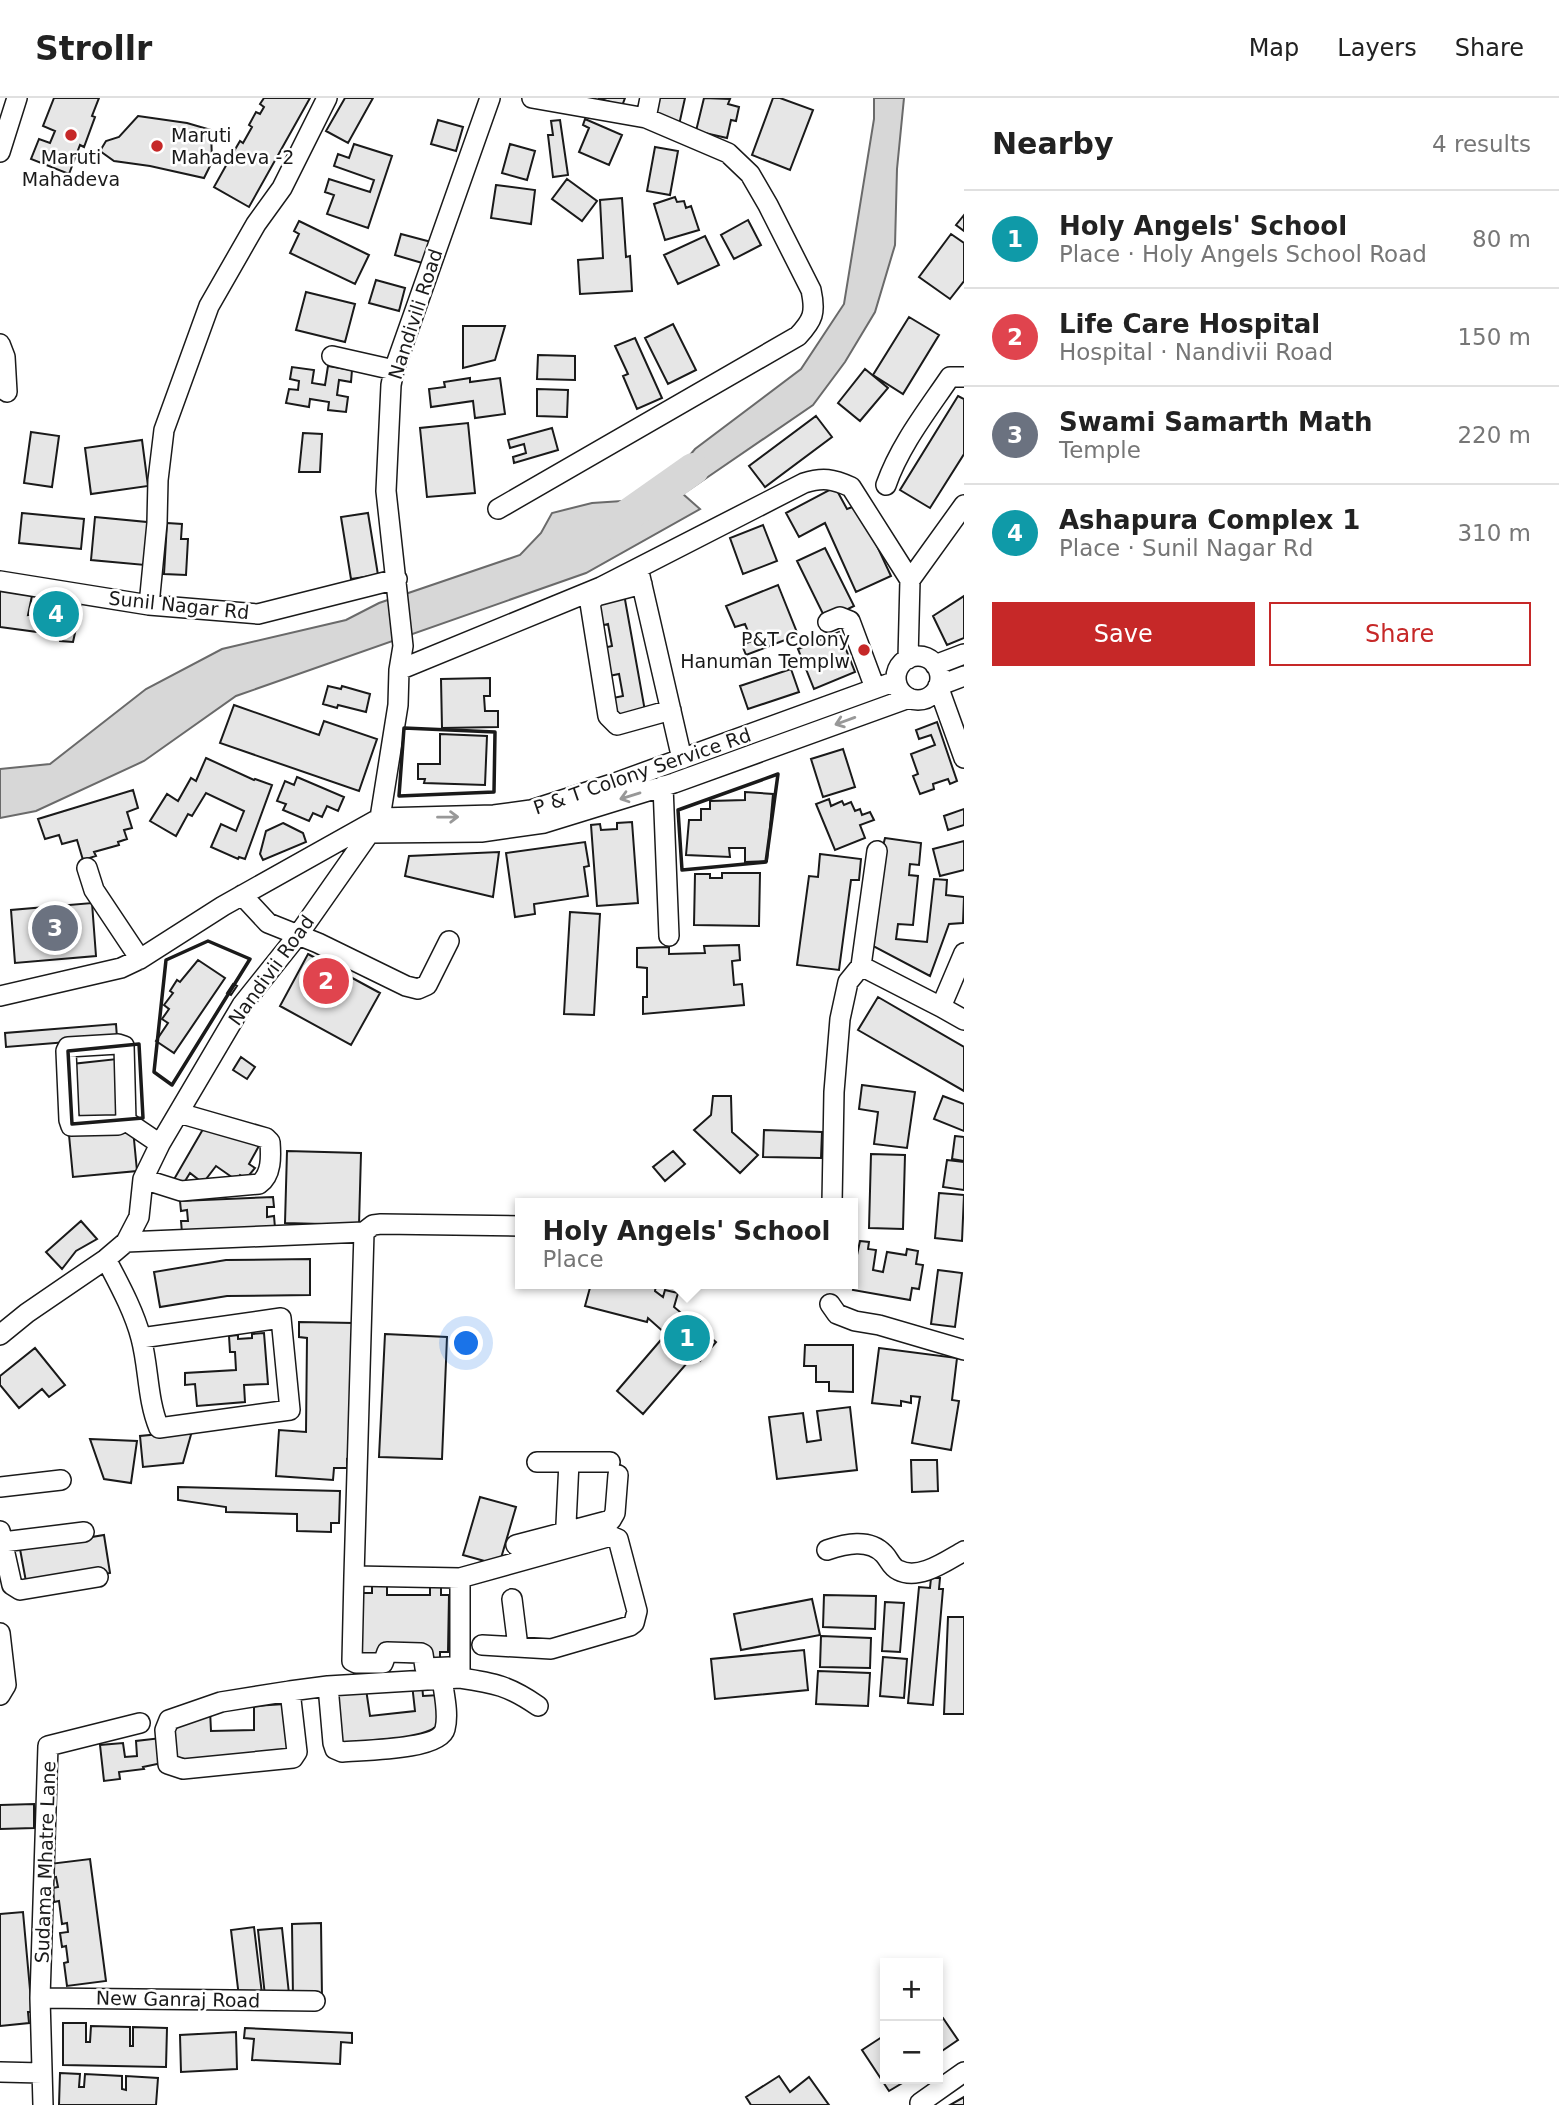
<!DOCTYPE html>
<html lang="en">
<head>
<meta charset="utf-8">
<style>
  body { margin:0; font-family:"DejaVu Sans",sans-serif; background:#f6f6f6; color:#222 }
  .controls { position:absolute; right:21px; bottom:21px; display:grid; overflow:hidden; border-radius:0px; box-shadow:0 4px 10px #0003 }
  .controls button { width:63px; height:63px; display:grid; place-items:center; padding:0; border:0; border-bottom:2px solid #e0e0e0; background:#fff; color:#222; font:35px sans-serif }
  .you { position:absolute; left:467px; top:1246px; width:24px; height:24px; margin:-18px; border:5px solid #fff; border-radius:50%; background:#1a73e8; box-shadow:0 0 0 10px #1a73e833 }
  .badge { display:grid; place-items:center; width:46px; height:46px; border-radius:50%; background:#c62828; color:#fff; font-size:23px; font-weight:700 }
  .pin { position:absolute; translate:-50% -50%; border:4px solid #fff; box-shadow:0 2px 7px #0006 }
  .popup { position:absolute; left:515px; top:1100px; width:343px; height:91px; box-sizing:border-box; display:grid; place-content:center; border-radius:0px; background:#fff; filter:drop-shadow(0 2px 5px #0005); font-size:23px; white-space:nowrap; color:#767676 }
  .popup b { font-size:26px; color:#222 }
  .popup::after { content:''; position:absolute; left:50%; top:100%; margin-left:-14px; border:14px solid transparent; border-top-color:#fff }
  .list { margin:0; padding:0; list-style:none }
  h2 { display:flex; justify-content:space-between; align-items:center; height:91px; margin:0; padding:0 28px; font-size:30px }
  h2 small { font-size:23px; font-weight:400; color:#767676 }
  .list li { display:grid; grid-template-columns:46px 1fr auto; gap:21px; align-items:center; box-sizing:border-box; height:98px; padding:0 28px; border-top:2px solid #e0e0e0 }
  .list b { display:block; font-size:26px; white-space:nowrap }
  .list p { margin:0; font-size:23px; white-space:nowrap; color:#767676 }
  .list em { font-size:23px; font-style:normal; color:#767676 }
  .actions { display:flex; gap:14px; padding:21px 28px }
  .actions a { flex:1; padding:16px 0; border:2px solid #c62828; border-radius:0px; text-align:center; font-size:24px; color:#c62828 }
  .actions .main { background:#c62828; color:#fff }
  .map { position:relative; flex:none; width:964px; height:2007px; overflow:hidden }
  header { display:flex; align-items:center; gap:42px; box-sizing:border-box; height:98px; padding:0 35px; background:#fff; border-bottom:2px solid #e0e0e0 }
  header strong { font-size:33px }
  nav { display:flex; gap:38px; margin-inline-start:auto; font-size:24px }
  main { display:flex }
  aside { flex:1; background:#fff }
  .map>svg:first-child { display:block }
</style>
</head>
<body>
<header>
<strong>Strollr</strong>
<nav><a>Map</a><a>Layers</a><a>Share</a></nav>
</header>
<main>
<div class="map">
<svg width="964" height="2007" viewBox="0 0 964 2007">
  <rect width="100%" height="100%" fill="#fff"/>
  <!-- water -->
  <path fill="#d7d7d7" stroke="#6a6a6a" stroke-width="2" d="M874 0H904L897 71 895 147 875 214 845 264 813 307 683 396 700 411 586 475 236 598 144 663 36 713 0 720V671L50 666 146 591 222 551 346 522 379 505 520 457 541 435 552 415 592 405 653 401 695 351 801 271 844 206 874 21Z"/>
  <g fill="none" stroke-linecap="round" stroke-linejoin="round">
    <!-- river -->
    <path stroke="#d7d7d7" stroke-width="32" d="M615 426 693 371"/>
  </g>
  <!-- building -->
  <path fill="#e6e6e6" stroke="#1a1a1a" stroke-width="2" d="M54 0H99L92 18 95 19 84 49 80 47 69 76 31 61 39 41 50 45 55 33 43 28Z
    M264 0H310L249 109 214 89 228 64 232 67 237 58 233 55 240 43 243 45 252 29 249 27 256 14 260 16 264 9 260 6Z
    M345 0H373L348 45 326 33Z
    M598 0H625L622 8Z
    M656 0H685L679 27 651 20Z
    M704 0 730 1 728 6 739 9 736 23 731 22 727 40 696 33Z
    M773 0H780L813 12 790 72 752 57Z
    M138 18 187 25 211 32 212 64 204 80 150 68 114 63 100 53 106 43 119 39Z
    M585 21 622 37 609 67 579 54 589 30 583 27Z
    M438 22 463 29 456 53 431 46Z
    M560 22 568 77 553 79 548 37H553L551 23Z
    M354 46 392 58 368 130 327 116 334 97 325 94 329 81 370 94 374 82 334 68 338 56 349 60Z
    M510 46 535 53 527 82 502 75Z
    M655 49 678 53 670 97 647 93Z
    M567 81 597 103 582 123 552 101Z
    M496 87 535 92 531 126 491 120Z
    M675 99 677 104 684 103 686 110 691 108 699 132 665 142 654 106Z
    M622 100 626 159 630 158 632 193 580 196 578 162 603 160 600 102Z
    M964 117V133L956 127Z
    M748 122 761 147 734 161 721 137Z
    M299 123 369 157 355 186 290 155 299 136 294 133Z
    M401 136 435 145 429 167 395 157Z
    M951 136 964 145V183L950 201 919 179Z
    M705 138 719 167 678 186 664 157Z
    M376 182 405 190 399 213 369 205Z
    M306 194 355 206 345 244 296 232Z
    M909 219 939 237 903 296 873 277Z
    M673 226 696 272 668 286 645 240Z
    M463 228H505L495 262 463 270Z
    M635 240 662 300 637 311 623 278 628 276 615 248Z
    M538 257 575 258V282L537 281Z
    M328 268 352 272 351 284 339 282 337 297 348 299 346 314 328 312 329 304 310 301 309 309 286 305 289 291 298 292 299 283 290 281 292 269 314 272 312 285 325 287Z
    M865 271 888 290 860 323 838 305Z
    M470 280V284L500 280 505 316 475 320 473 303 431 309 429 291 445 289 444 284Z
    M537 291 568 292 567 319 537 318Z
    M958 298 964 301V356L930 410 900 392Z
    M816 318 832 339 765 389 749 368Z
    M468 325 475 395 427 399 420 330Z
    M552 330 558 352 514 365 513 359 526 355 524 346 510 350 508 342Z
    M31 334 59 338 52 389 24 385Z
    M303 335 322 336 320 374H299Z
    M142 342 148 388 91 396 85 350Z
    M835 389 847 411 858 407 891 478 856 494 825 425 799 439 786 415Z
    M22 415 84 421 81 451 19 445Z
    M368 415 378 477 351 481 341 419Z
    M95 419 157 425 145 467 91 462Z
    M167 425 182 426 181 441H188L186 477 164 476Z
    M763 427 777 463 743 476 730 440Z
    M825 450 854 508 826 522 797 463Z
    M778 487 798 537 746 557 742 547 752 543 745 526 735 529 726 508Z
    M0 488 33 493 28 517 36 516 38 495 82 503 73 544 60 543 59 537 0 529Z
    M624 496 645 613 616 620 613 600 623 598 619 576 609 578 603 550 612 548 608 526 600 528 595 503Z
    M964 498V540L947 547 933 518Z
    M839 534 855 574 814 591 798 551Z
    M791 571 799 594 748 611 740 588Z
    M490 580V598H484L485 613H498V629L442 630 441 581Z
    M328 588 341 591 342 588 370 596 366 614 338 607 337 610 323 606Z
    M234 607 319 637 324 623 377 641 359 693 220 645Z
    M937 624 957 683 950 686 948 681 933 686 934 691 920 696 913 678 918 676 911 656 935 647 931 637 919 641 916 632Z
    M440 636 487 638 485 687 424 685 425 681H418V666H440Z
    M843 651 855 689 823 699 811 661Z
    M206 660 254 682 255 681 272 687 245 761 239 759 238 761 211 749 221 726 236 733 244 713 206 695 192 718 188 716 176 738 150 723 167 696 178 703 191 680 196 683Z
    M297 679 344 699 338 713 327 708 322 719 313 715 309 723 283 712 286 706 277 703 285 683 294 687Z
    M133 692 138 710 127 714 132 730 124 732 127 741 118 744 119 747 94 754 96 758 83 762 77 742 62 746 59 737 45 741 38 721Z
    M745 694 773 696 767 763 745 764V750H729L730 759 686 757 689 722H701V711H710V703L745 702Z
    M829 701 831 708 842 703 844 707 851 704 855 713 860 711 862 717 870 714 874 722 860 727 865 740 835 752 816 706Z
    M964 711V727L948 732 944 718Z
    M632 724 638 805 597 808 591 727 600 726 601 732 617 731V725Z
    M283 725 303 735 306 744 263 762 260 756 266 733Z
    M885 740 921 745 919 767 910 766 909 777 918 778 913 827 898 826 896 841 927 844 934 781 947 782 946 797 964 799 963 825 949 826 930 878 873 848 882 752Z
    M964 743V772L940 778 933 751Z
    M585 744 589 768 584 769 588 798 534 806 535 816 515 819 506 755Z
    M499 754 493 799 405 778 409 758Z
    M820 756 861 761 859 782H851L839 872 797 867 809 778 818 779Z
    M722 775H760L759 828 694 827 695 776H710V780H722Z
    M92 805 96 858 15 865 11 812Z
    M570 814 600 816 594 917 564 916Z
    M739 847 740 862 732 863 734 887 742 886 744 907 643 916V899H647V870L637 869V850L669 849V856L705 855 704 848Z
    M308 856 380 895 351 947 280 908Z
    M198 862 225 880 174 955 156 943 168 925 162 921 169 911 164 907 173 895 170 893 177 882 180 884Z
    M233 886 237 888 231 897 227 895Z
    M878 899 964 949V993L858 932Z
    M116 926 117 940 6 949 5 935Z
    M241 959 255 969 247 981 233 972Z
    M117 961 123 1017 78 1022 72 966Z
    M862 987 915 994 907 1050 874 1046 878 1014 859 1011Z
    M713 998H731L732 1034 758 1057 740 1075 694 1032 711 1017Z
    M943 998 964 1006V1033L934 1021Z
    M206 1026 260 1046 249 1066 255 1070 246 1081 240 1077 236 1082 216 1068 203 1085 190 1075 182 1088 173 1083Z
    M133 1031 137 1073 73 1079 69 1037Z
    M764 1032 822 1034 821 1060 763 1059Z
    M955 1038 964 1039V1063L952 1061Z
    M287 1053 361 1055 359 1127 285 1125Z
    M673 1053 685 1066 665 1083 653 1069Z
    M871 1056 905 1057 903 1131 869 1130Z
    M947 1062 964 1064V1092L943 1089Z
    M939 1095 964 1097 962 1143 935 1140Z
    M273 1099 274 1109H267V1119L274 1118 275 1130 182 1135 181 1123H188L187 1112 181 1113 180 1103Z
    M81 1123 97 1141 76 1153 62 1171 46 1154Z
    M860 1143 869 1144 868 1151 876 1152 873 1172 883 1174 887 1154 906 1157 907 1151 918 1153 916 1166 923 1167 919 1191 912 1190 910 1202 853 1192 855 1180 853 1179V1156L857 1157Z
    M310 1161V1197L227 1198 160 1209 154 1174 226 1162Z
    M938 1172 962 1175 955 1229 931 1226Z
    M591 1186H649L656 1188 655 1193 663 1199 665 1192 678 1195 674 1209 716 1244 700 1263 693 1258 643 1316 617 1293 666 1236 648 1220 647 1224 585 1208Z
    M299 1224 354 1225 352 1362 347 1361V1370H334L333 1382 276 1378 279 1332 306 1334 307 1240 299 1239Z
    M264 1235 268 1286 244 1287 245 1304 197 1308 195 1286 185 1287V1275L236 1272 235 1254H230L229 1238 238 1237V1241L252 1240V1236Z
    M385 1236 447 1239 442 1361 379 1359Z
    M805 1247H853V1294L829 1293V1284H816V1268H804Z
    M35 1250 65 1287 49 1299 42 1291 19 1310 0 1287V1278Z
    M879 1250 957 1260 952 1302 959 1303 951 1352 912 1345 920 1299 911 1298V1305L901 1303V1308L872 1305Z
    M850 1309 857 1372 777 1381 769 1319 803 1315 807 1344 821 1342 817 1313Z
    M192 1333 183 1365 143 1369 140 1338Z
    M90 1341 137 1343 131 1385 104 1381Z
    M911 1362H937L938 1393 912 1394Z
    M178 1389 340 1393 339 1425H331V1434L297 1433V1416L226 1414V1409L178 1402Z
    M480 1399 516 1409 499 1467 463 1457Z
    M104 1437 110 1475 27 1489 20 1451Z
    M931 1480H940L939 1491H943L933 1607 908 1605 919 1489 930 1490Z
    M372 1485 387 1486V1497H430V1489H441V1497H449L448 1554H440V1566L372 1562V1555H361V1495H372Z
    M824 1497 876 1498 875 1531 823 1529Z
    M812 1501 820 1537 741 1552 734 1516Z
    M885 1504 904 1505 900 1554 882 1553Z
    M948 1519H964V1616H944Z
    M821 1538 871 1540 870 1570 820 1569Z
    M804 1552 808 1592 715 1601 711 1561Z
    M883 1559 907 1561 904 1600 880 1598Z
    M818 1573 870 1575 868 1608 816 1606Z
    M422 1585 423 1598 440 1597 438 1629 434 1630 435 1641 340 1652 333 1594 366 1591 370 1618 415 1613 412 1586Z
    M285 1606 293 1657 172 1662 170 1635 188 1621 210 1612 211 1633 254 1632V1608Z
    M161 1640 162 1665 143 1669 144 1671 119 1674 120 1681 104 1683 100 1647 123 1645 125 1659 137 1658 136 1643Z
    M34 1706V1730L0 1731V1707Z
    M90 1761 106 1883 67 1888 64 1865 68 1864 66 1848 62 1849 60 1835 68 1834 67 1825 62 1826 59 1803 54 1804 53 1790 58 1789 56 1779 51 1780 49 1766Z
    M23 1814 32 1914H28L29 1925 0 1928V1816Z
    M321 1825 322 1900H293L292 1826Z
    M254 1829 262 1896 239 1899 231 1832Z
    M282 1830 289 1896 265 1898 258 1832Z
    M943 1920 958 1942 939 1955 941 1959 938 1962V1923Z
    M63 1925H86V1944H90L91 1928 130 1929V1948H133V1929L167 1930 166 1969 63 1967Z
    M245 1930 352 1935V1945L341 1944 340 1966 252 1962 254 1941 244 1940Z
    M236 1934 237 1971 181 1974 180 1937Z
    M885 1937V1981H909L889 1993 862 1952Z
    M60 1975 80 1976 79 1989H84L85 1976 122 1978V1991L126 1992V1978L158 1980 156 2007H59Z
    M779 1978 790 1994 809 1979 829 2007H751L746 1999Z
    M964 1999V2007H950Z"/>
  <g fill="none" stroke-linecap="round" stroke-linejoin="round">
    <!-- minor casing -->
    <g stroke="#1a1a1a" stroke-width="22">
      <path id="minor" d="M646 20 650 0
        M0 54 17 0
        M0 246 5 259 7 294
        M332 258 394 272
        M886 387C900 347 927 313 950 279H964
        M498 411 798 238C813 222 816 215 811 192L768 107 750 76 728 55 646 20 532 0
        M639 474 682 661
        M0 483 149 507 258 516 397 481
        M642 486 596 498 590 505 608 618 617 627 671 612
        M149 507 157 425 158 382 164 332 209 208 256 126 282 90 327 0
        M828 524 840 519 850 523 875 590
        M896 580a22 22 0 1 1 44 0a22 22 0 1 1-44 0Z
        M908 561 910 482 964 407
        M935 567 964 556
        M399 572 601 489 804 385C823 379 833 381 851 389L910 482
        M964 578 938 588 964 660
        M663 688 669 838
        M370 735 481 734 544 725 674 685 909 600
        M87 770 94 792 140 861
        M242 797 268 825 318 845 406 888 418 891 427 887 449 843
        M861 868 877 753
        M0 898 121 870 140 861 223 808 380 720 494 717 531 712 615 685 896 583
        M941 909 964 922
        M126 1023 124 948 118 946 68 949 66 953 69 1022 71 1028 118 1027 126 1023 160 1046
        M143 1081 181 1093 259 1086C272 1077 271 1058 270 1044L266 1040 179 1015
        M832 1105 834 994 840 921 848 884 861 868 941 909 964 855
        M364 1134 373 1127 381 1126 521 1128
        M126 1144 364 1134 354 1478 460 1480V1580L328 1588 290 1593 221 1604 169 1622 165 1632 168 1666 183 1671 293 1660 297 1654 290 1593
        M106 1161C119 1186 134 1213 141 1240 149 1270 147 1301 159 1330L290 1312 281 1220 141 1240
        M830 1206 837 1216 855 1223 879 1227 964 1252
        M0 1237 27 1215 106 1161 126 1144 139 1119 143 1081 160 1046 242 907 298 837 380 720 398 607 399 572 403 548 386 393 391 287 394 272 490 0
        M537 1364H610
        M0 1389 61 1382
        M0 1433 12 1487 20 1492 98 1479
        M3 1444 84 1434
        M516 1447 611 1422 615 1415 618 1377
        M565 1447 569 1364
        M827 1452C845 1446 869 1440 884 1456 889 1461 891 1469 898 1472 919 1483 946 1463 964 1453
        M354 1478 352 1563 356 1565H383L387 1554 421 1555 423 1556 425 1570 449 1569
        M460 1480 611 1438 618 1441 637 1513 634 1525 630 1528 551 1551 482 1547
        M512 1501 518 1549
        M0 1535 6 1587 0 1597
        M460 1580C495 1585 509 1588 538 1608
        M328 1588 333 1645 335 1651 342 1654C363 1652 440 1652 445 1631 449 1616 444 1596 442 1581
        M40 1900 315 1903
        M0 1974 42 1975
        M43 2007 40 1900 48 1648 140 1625
        M921 2007 920 2005 964 1974"/>
    </g>
    <!-- minor -->
    <use href="#minor" stroke="#fff" stroke-width="19"/>
    <!-- wall -->
    <path stroke="#1a1a1a" stroke-width="3.5" d="M404 630 495 634 494 694 399 698Z
      M778 676 766 764 682 772 678 712Z
      M208 843 250 861 172 987 154 974 166 862Z
      M139 946 143 1020 72 1026 68 953Z"/>
  </g>
  <!-- one-way arrows -->
  <defs><path id="oneway-shaft" d="M-6 0H5M1.5-3L5.5 0L1.5 3" fill="none" stroke-width="1.6" stroke-linecap="round" stroke-linejoin="round" transform="scale(1.75)"/></defs>
  <g stroke="#989898">
    <use href="#oneway-shaft" transform="translate(845 623) rotate(160)"/>
    <use href="#oneway-shaft" transform="translate(630 698) rotate(163)"/>
    <use href="#oneway-shaft" transform="translate(448 719) rotate(-1)"/>
  </g>
  <!-- markers -->
  <g fill="#c62828" stroke="#fff" stroke-width="2.5">
    <circle cx="71" cy="37" r="7"/>
    <circle cx="157" cy="48" r="7"/>
    <circle cx="864" cy="552" r="7"/>
  </g>
  <g text-anchor="middle" stroke-width="5" stroke-linejoin="round" paint-order="stroke">
    <!-- poi labels -->
    <g font-size="19" fill="#1a1a1a" stroke="#fff" text-anchor="start">
      <text x="171" y="44">Maruti<tspan x="171" dy="22">Mahadeva -2</tspan></text>
      <text x="71" y="66" text-anchor="middle">Maruti<tspan x="71" dy="22">Mahadeva</tspan></text>
      <text x="850" y="548" text-anchor="end">P&amp;T Colony<tspan x="850" dy="22">Hanuman Templw</tspan></text>
    </g>
    <!-- street labels -->
    <g font-size="19" fill="#1a1a1a" stroke="#fff">
      <text transform="translate(415 216) rotate(-72)" y="7">Nandivili Road</text>
      <text transform="translate(179 507) rotate(6)" y="7">Sunil Nagar Rd</text>
      <text transform="translate(642 673) rotate(-19)" y="7">P &amp; T Colony Service Rd</text>
      <text transform="translate(271 872) rotate(-54)" y="7">Nandivii Road</text>
      <text transform="translate(45 1764) rotate(-88)" y="7">Sudama Mhatre Lane</text>
      <text transform="translate(178 1901) rotate(1)" y="7">New Ganraj Road</text>
    </g>
  </g>
</svg>
<div class="controls">
<button>+</button>
<button>−</button>
</div>
<div class="you"></div>
<div class="pin badge" style="left:687px;top:1240px;background:#0f9aa8">1</div>
<div class="popup"><b>Holy Angels' School</b>Place</div>
<div class="pin badge" style="left:326px;top:883px;background:#e0444e">2</div>
<div class="pin badge" style="left:55px;top:830px;background:#6b7280">3</div>
<div class="pin badge" style="left:56px;top:516px;background:#0f9aa8">4</div>
</div>
<aside>
<h2>Nearby<small>4 results</small></h2>
<ul class="list">
<li><span class="badge" style="background:#0f9aa8">1</span><div><b>Holy Angels' School</b><p>Place · Holy Angels School Road</p></div><em>80 m</em></li>
<li><span class="badge" style="background:#e0444e">2</span><div><b>Life Care Hospital</b><p>Hospital · Nandivii Road</p></div><em>150 m</em></li>
<li><span class="badge" style="background:#6b7280">3</span><div><b>Swami Samarth Math</b><p>Temple</p></div><em>220 m</em></li>
<li><span class="badge" style="background:#0f9aa8">4</span><div><b>Ashapura Complex 1</b><p>Place · Sunil Nagar Rd</p></div><em>310 m</em></li>
</ul>
<div class="actions"><a class="main">Save</a><a>Share</a></div>
</aside>
</main>
</body>
</html>
